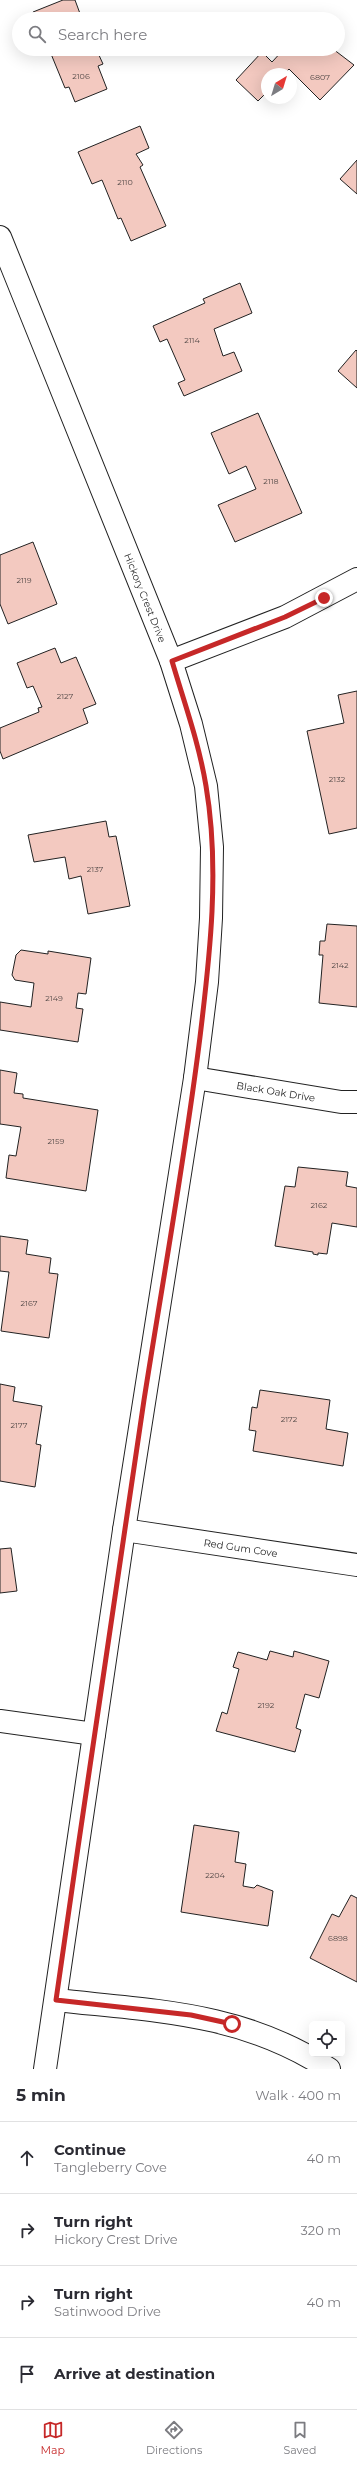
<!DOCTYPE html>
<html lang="en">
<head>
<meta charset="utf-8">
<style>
  body { margin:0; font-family:Montserrat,sans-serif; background:#f7f7f7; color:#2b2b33 }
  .controls { position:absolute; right:12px; bottom:12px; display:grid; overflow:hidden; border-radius:6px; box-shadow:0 4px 16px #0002 }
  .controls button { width:36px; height:36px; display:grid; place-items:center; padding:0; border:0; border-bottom:1px solid #e1e1e2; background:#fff; color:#2b2b33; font:20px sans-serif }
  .compass { position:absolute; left:261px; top:68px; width:36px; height:36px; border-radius:50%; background:#fff; box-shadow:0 4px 16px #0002; rotate:38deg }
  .stop { position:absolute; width:12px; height:12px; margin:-9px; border:3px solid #c62828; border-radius:50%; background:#fff }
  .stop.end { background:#c62828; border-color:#fff; box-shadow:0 1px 4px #0008 }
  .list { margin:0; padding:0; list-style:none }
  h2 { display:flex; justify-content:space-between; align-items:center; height:52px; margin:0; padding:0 16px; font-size:17px }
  h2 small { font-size:13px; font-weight:400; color:#7c7c81 }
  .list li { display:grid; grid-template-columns:26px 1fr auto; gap:12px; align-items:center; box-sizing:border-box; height:72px; padding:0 16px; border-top:1px solid #e1e1e2 }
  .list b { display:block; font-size:15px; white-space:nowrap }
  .list p { margin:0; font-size:13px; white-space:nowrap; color:#7c7c81 }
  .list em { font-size:13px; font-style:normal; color:#7c7c81 }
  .icon { flex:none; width:22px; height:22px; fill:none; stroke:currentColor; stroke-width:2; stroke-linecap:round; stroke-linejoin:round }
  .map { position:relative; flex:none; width:357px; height:2069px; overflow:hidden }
  .search { position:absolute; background:#fff; box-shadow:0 4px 16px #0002; left:12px; right:12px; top:12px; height:44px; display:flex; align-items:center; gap:10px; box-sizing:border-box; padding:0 14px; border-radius:22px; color:#7c7c81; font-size:15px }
  .sheet { height:340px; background:#fff }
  nav { display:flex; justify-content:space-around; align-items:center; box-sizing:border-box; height:56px; border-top:1px solid #e1e1e2; background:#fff; font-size:11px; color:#7c7c81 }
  nav a { display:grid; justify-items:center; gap:2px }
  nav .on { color:#c62828 }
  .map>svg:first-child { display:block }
</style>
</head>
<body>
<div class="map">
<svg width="357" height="2069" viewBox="0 0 357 2069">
  <rect width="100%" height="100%" fill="#fff"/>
  <!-- building -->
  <path fill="#f3c9c0" stroke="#222" d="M63 0H75L82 19H36L33 12Z
    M49 49H108L98 53 103 64 98 66 107 89 75 102 69 87 65 88Z
    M284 49H333L354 65 320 100 289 69 284 74H267V92L258 101 236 80 262 52 272 62Z
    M140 126 149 148 136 154 143 165 140 167 166 226 131 241 121 218 118 219 102 180 92 184 78 152Z
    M357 160V194L340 179Z
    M240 283 252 313 214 329 223 356 234 352 242 371 184 396 178 383 185 380 167 339 160 342 153 326 205 303 203 299Z
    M356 350 357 351V388L338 371Z
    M258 413 302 513 235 542 218 505 256 489 246 466 229 474 211 433Z
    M33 542 57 604 8 624 0 604V555Z
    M55 648 61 663 76 657 96 704 83 709 88 723 3 759 0 751V728L39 712 38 708 42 707 33 686 27 688 17 663Z
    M357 691V828L329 834 307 731 344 723 338 695Z
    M106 821 109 837 116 836 130 906 88 914 81 876 69 879 65 857 34 862 28 835Z
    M327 924 357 926V1007L319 1003 323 955H319L320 941H325Z
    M21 950 48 954V951L91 958 86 994 78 993 76 1008 83 1009 78 1042 0 1030V1002L31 1007 34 983 15 980 12 975 16 955Z
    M0 1070 17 1073 14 1093 23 1094V1098L98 1110 86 1191 6 1178 9 1155 16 1156 21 1127 0 1124Z
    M298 1167 348 1172 346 1186 357 1188V1227L332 1223 327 1254 318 1253V1255L313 1254V1252L275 1246 285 1186 295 1187Z
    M0 1236 28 1240 26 1254 51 1258 49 1273 58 1274 49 1338 1 1331 9 1272 0 1271Z
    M0 1384 15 1387 13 1401 42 1406 36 1444 41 1445 35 1487 0 1481Z
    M260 1390 330 1400 326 1429 348 1433 343 1466 253 1451 256 1431 249 1430 252 1407 257 1408Z
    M11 1548 17 1591 0 1593V1549Z
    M270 1651 293 1657 294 1651 329 1661 319 1698 305 1694 296 1728 301 1730 295 1752 216 1731 222 1712 227 1714 239 1669 233 1667 238 1652 267 1660Z
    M194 1825 239 1832 235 1862 246 1864 243 1886 254 1888 257 1885 273 1891 268 1926 181 1912Z
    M351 1895 357 1898V1982L310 1958 332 1914 339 1917Z"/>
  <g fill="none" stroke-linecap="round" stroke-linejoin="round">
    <!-- minor casing -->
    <g stroke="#222" stroke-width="24">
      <g id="minor">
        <path id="s1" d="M0 237 171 661 191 724 206 786 212 847 211 918 207 982 195 1078 124 1530 45 2069"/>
        <path d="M171 661 285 617 357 579"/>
        <path id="s2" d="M195 1078 341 1102H357"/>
        <path id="s3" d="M124 1530 357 1565"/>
        <path d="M0 1721 94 1734"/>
        <path d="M56 2000C155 2011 242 2012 329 2069"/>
      </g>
    </g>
    <!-- minor -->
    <use href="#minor" stroke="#fff" stroke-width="22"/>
  </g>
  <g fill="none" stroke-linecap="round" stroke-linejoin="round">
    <!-- route -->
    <path stroke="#c62828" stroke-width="5" d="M232 2024 191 2015 56 2000C85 1800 113 1600 144 1400 163 1279 185 1158 200 1037 210 955 220 868 206 786 199 743 184 702 172 661L285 617 324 598"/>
  </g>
  <g text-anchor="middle" stroke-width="3" stroke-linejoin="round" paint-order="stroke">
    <!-- number labels -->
    <g font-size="8" fill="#564c4a">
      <text x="81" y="79">2106</text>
      <text x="320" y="80">6807</text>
      <text x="125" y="185">2110</text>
      <text x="192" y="343">2114</text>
      <text x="271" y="484">2118</text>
      <text x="24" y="583">2119</text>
      <text x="65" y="699">2127</text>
      <text x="337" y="782">2132</text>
      <text x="95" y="872">2137</text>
      <text x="340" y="968">2142</text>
      <text x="54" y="1001">2149</text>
      <text x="56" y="1144">2159</text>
      <text x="319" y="1208">2162</text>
      <text x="29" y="1306">2167</text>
      <text x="289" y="1422">2172</text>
      <text x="19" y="1428">2177</text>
      <text x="266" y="1708">2192</text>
      <text x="215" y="1878">2204</text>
      <text x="338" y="1941">6898</text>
    </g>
    <!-- street labels -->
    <g font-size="10" fill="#222" stroke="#fff">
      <text dy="4" stroke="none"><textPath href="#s1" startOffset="389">Hickory Crest Drive</textPath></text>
      <text dy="4" stroke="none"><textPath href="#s2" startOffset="82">Black Oak Drive</textPath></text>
      <text dy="4" stroke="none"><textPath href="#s3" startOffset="118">Red Gum Cove</textPath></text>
    </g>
  </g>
</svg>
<div class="controls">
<button><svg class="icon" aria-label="locate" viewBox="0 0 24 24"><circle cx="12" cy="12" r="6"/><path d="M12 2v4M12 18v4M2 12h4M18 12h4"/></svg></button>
</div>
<svg class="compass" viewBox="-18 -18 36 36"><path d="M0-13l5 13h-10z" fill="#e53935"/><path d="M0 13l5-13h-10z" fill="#7c7c81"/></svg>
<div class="stop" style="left:232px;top:2024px"></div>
<div class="stop end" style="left:324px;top:598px"></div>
<div class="search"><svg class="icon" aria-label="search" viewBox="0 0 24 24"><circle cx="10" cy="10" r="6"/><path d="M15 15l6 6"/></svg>Search here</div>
</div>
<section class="sheet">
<h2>5 min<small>Walk · 400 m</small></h2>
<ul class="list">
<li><svg class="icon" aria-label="ahead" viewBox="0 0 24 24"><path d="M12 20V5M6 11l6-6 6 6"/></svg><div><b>Continue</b><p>Tangleberry Cove</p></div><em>40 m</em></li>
<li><svg class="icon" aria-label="right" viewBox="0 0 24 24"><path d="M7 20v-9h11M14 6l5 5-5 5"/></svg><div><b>Turn right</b><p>Hickory Crest Drive</p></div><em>320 m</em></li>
<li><svg class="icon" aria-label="right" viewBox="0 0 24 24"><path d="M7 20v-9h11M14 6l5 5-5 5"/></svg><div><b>Turn right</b><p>Satinwood Drive</p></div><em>40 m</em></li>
<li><svg class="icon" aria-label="arrive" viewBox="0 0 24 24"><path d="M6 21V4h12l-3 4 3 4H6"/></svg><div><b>Arrive at destination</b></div></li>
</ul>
</section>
<nav>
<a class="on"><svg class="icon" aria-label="map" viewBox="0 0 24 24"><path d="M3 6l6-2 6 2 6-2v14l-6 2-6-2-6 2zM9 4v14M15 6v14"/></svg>Map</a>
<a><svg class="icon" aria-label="directions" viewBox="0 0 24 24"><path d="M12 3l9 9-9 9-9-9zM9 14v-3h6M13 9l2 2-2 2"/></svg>Directions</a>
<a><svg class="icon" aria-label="saved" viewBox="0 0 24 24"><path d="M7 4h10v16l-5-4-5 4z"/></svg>Saved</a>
</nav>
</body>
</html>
